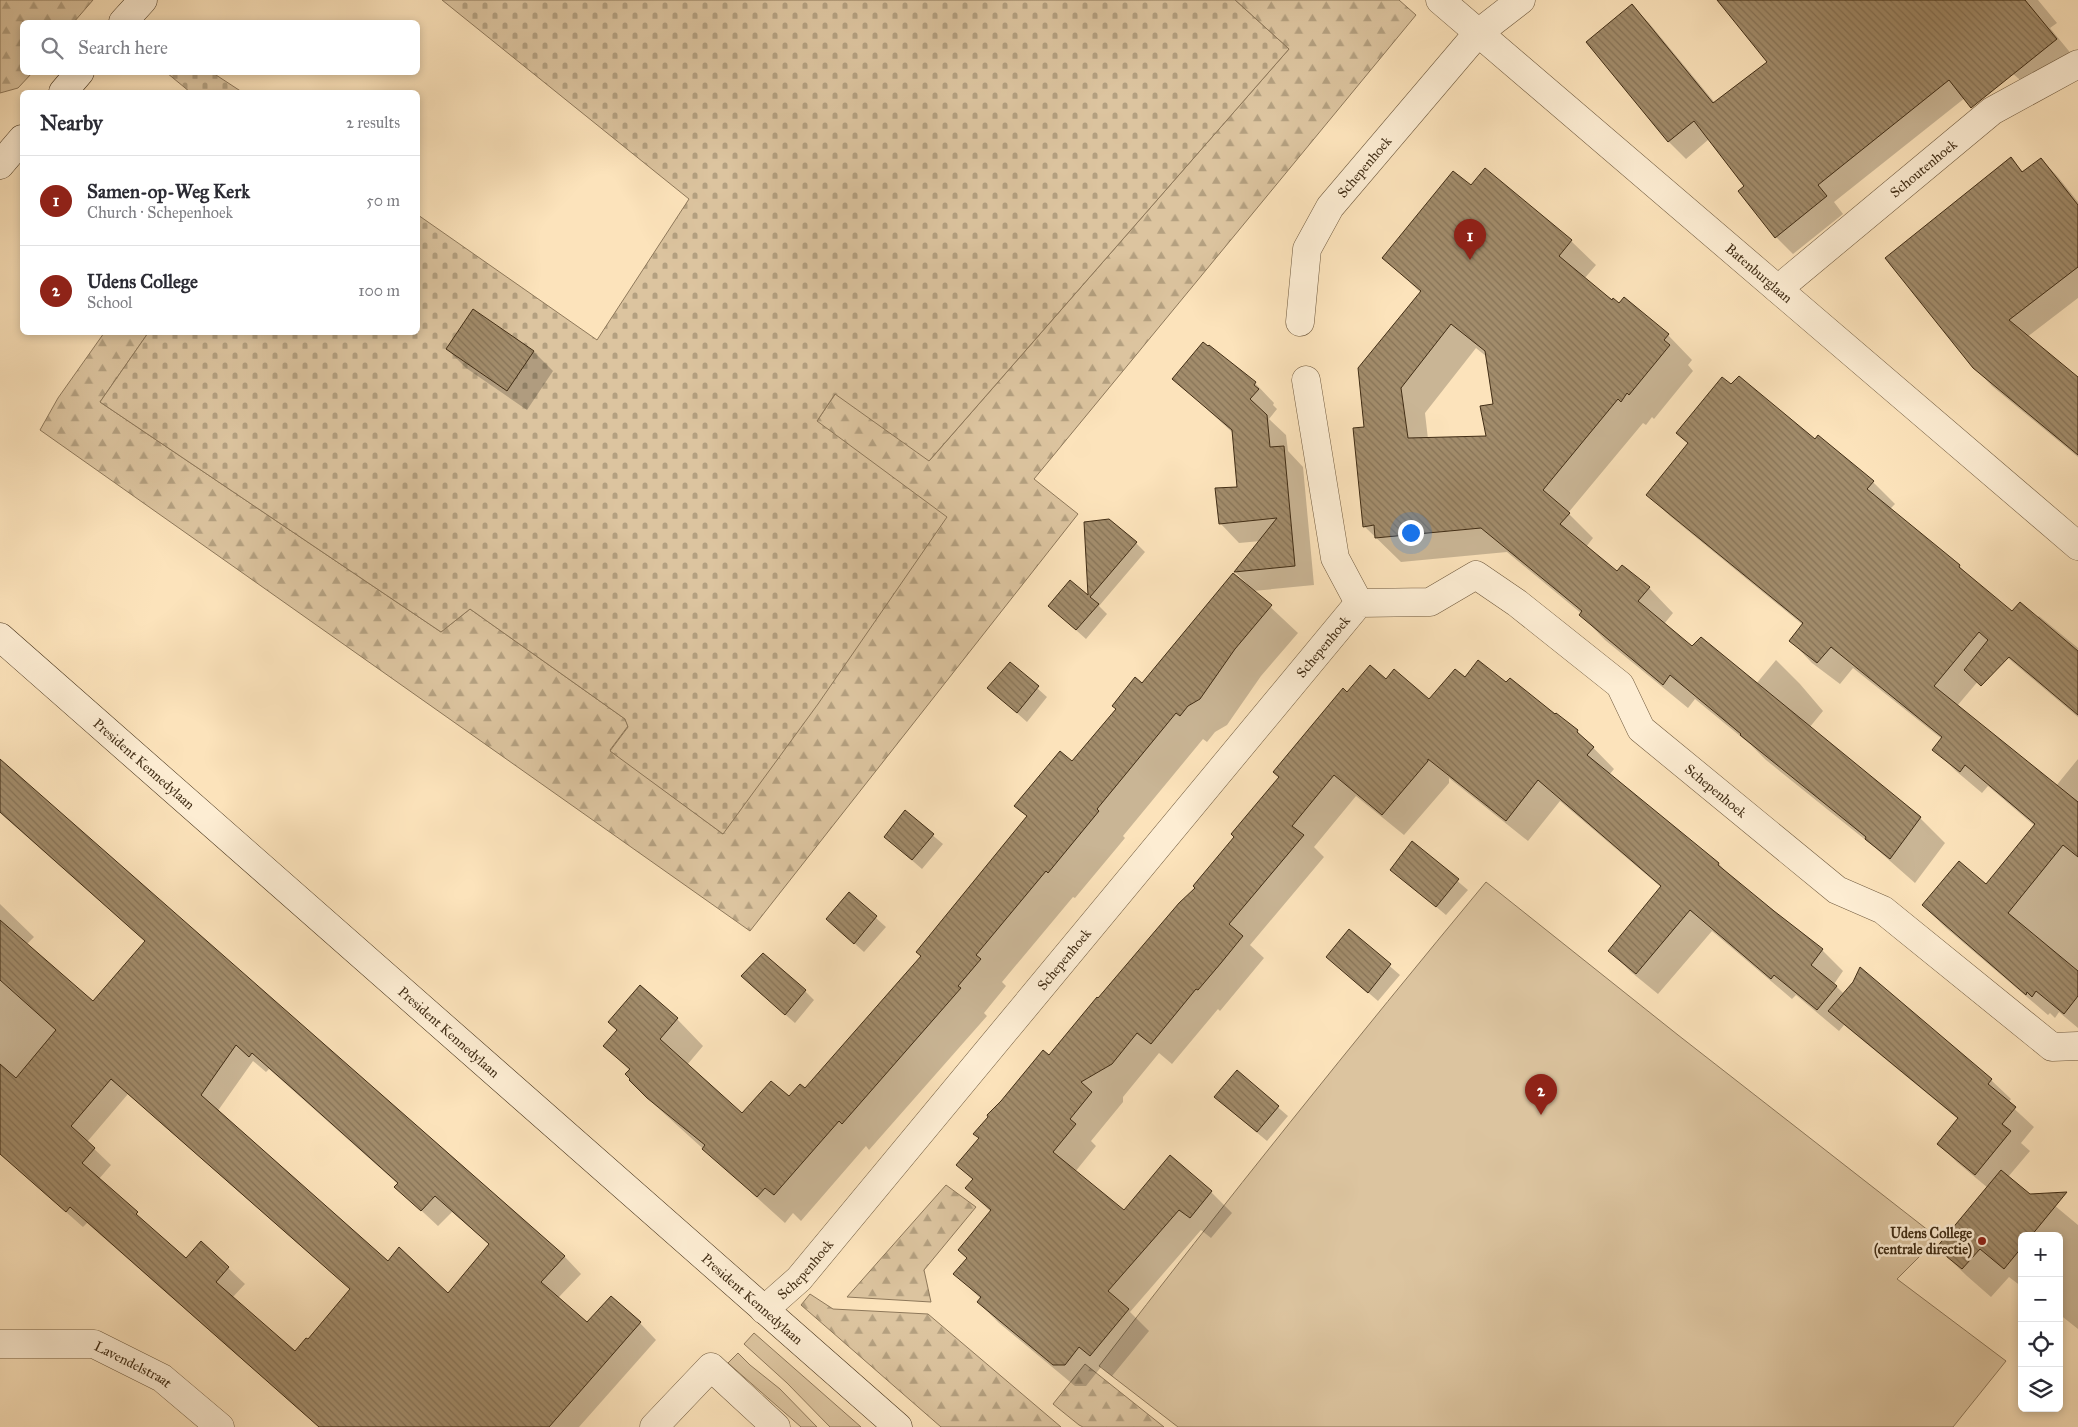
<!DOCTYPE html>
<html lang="en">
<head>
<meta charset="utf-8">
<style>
  body { margin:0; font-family:"IM FELL Great Primer",serif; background:#f2f2f3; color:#2b2b33 }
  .controls { position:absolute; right:15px; bottom:15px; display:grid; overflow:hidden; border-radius:8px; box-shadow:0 2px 8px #0003 }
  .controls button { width:45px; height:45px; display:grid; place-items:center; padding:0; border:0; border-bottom:1px solid #e1e1e2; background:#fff; color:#2b2b33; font:25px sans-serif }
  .you { position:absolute; left:1410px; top:532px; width:18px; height:18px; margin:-12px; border:4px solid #fff; border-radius:50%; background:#1a73e8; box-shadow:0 0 0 8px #1a73e833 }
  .badge { display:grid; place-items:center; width:32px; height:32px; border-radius:50%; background:#8f2418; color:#fff; font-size:16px; font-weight:700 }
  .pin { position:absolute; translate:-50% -41px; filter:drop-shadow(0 1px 2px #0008) }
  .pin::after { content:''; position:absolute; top:26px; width:18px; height:15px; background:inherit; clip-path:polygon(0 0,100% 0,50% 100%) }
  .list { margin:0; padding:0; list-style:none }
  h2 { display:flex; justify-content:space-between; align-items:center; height:65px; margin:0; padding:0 20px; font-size:21px }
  h2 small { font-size:16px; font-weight:400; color:#7c7c81 }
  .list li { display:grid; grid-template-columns:32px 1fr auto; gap:15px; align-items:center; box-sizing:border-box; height:90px; padding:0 20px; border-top:1px solid #e1e1e2 }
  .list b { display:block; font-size:19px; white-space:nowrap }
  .list p { margin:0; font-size:16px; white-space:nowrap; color:#7c7c81 }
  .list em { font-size:16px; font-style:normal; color:#7c7c81 }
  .icon { flex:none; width:28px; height:28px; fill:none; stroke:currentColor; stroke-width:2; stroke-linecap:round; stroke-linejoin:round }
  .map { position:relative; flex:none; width:2078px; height:1427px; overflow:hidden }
  .search { position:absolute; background:#fff; box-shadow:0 2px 8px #0003; left:20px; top:20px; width:400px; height:55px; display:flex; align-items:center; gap:12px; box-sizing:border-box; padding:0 18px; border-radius:8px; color:#7c7c81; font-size:19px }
  .panel { position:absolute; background:#fff; box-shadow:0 2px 8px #0003; left:20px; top:90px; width:400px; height:245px; border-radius:8px }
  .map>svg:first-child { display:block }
</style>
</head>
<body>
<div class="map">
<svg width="2078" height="1427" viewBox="0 0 2078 1427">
  <defs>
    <pattern id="forest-firs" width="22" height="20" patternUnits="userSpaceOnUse" patternTransform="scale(1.25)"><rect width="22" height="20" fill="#dcc49f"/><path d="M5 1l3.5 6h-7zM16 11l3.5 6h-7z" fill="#b4a080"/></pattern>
    <pattern id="cemetery-stones" width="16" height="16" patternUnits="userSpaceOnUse" patternTransform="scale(1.25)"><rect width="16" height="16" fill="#dcc49f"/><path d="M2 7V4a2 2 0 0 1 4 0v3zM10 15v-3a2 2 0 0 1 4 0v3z" fill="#b4a080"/></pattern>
    <pattern id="building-back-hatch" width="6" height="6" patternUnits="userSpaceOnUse" patternTransform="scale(1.25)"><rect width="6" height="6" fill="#a28c6b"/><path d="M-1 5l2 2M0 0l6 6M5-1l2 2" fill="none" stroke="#867357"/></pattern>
  </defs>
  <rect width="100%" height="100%" fill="#fce3bb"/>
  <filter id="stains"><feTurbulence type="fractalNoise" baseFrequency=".004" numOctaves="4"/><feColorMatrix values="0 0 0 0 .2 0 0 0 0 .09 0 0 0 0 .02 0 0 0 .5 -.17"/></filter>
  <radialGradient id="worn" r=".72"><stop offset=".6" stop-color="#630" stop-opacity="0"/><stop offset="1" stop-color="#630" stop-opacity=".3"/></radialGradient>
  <!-- grass -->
  <path fill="#dcc49f" stroke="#8e785a" d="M1486 882 1678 1035 1938 1238 1897 1279 2006 1361 1953 1427H1178L1099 1366C1225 1202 1354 1041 1486 882Z
    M754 1333 861 1427H830L787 1383 744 1344Z
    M738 1353 750 1365 780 1389 817 1427H801L728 1363Z"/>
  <!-- forest -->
  <path fill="url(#forest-firs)" stroke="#8e785a" d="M0 0H93L74 22H22V72L32 73 18 88 0 93Z
    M1235 0H1399L1416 15 1034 479 1078 514 750 931 40 430 58 398 104 333H148L100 402 441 632 470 609 625 719 628 726 610 750 723 834 817 421 836 393 930 460 1289 49Z
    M946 1185 976 1207 924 1270 931 1302 847 1297Z
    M810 1294 833 1309 928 1314 1061 1427H941L801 1305Z
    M1085 1364 1164 1427H1083L1079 1425 1053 1404Z"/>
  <!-- cemetery -->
  <path fill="url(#cemetery-stones)" stroke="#8e785a" d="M442 0H1235L1289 49 929 461 835 394 817 421 947 517 818 704 723 834 610 751 628 727 625 719 470 609 441 632 100 402 148 333 418 332V215L597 340 689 199Z
    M167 73H213L242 92H190Z"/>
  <!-- shadow -->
  <path fill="#0003" fill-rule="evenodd" d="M1806 0H2038L2057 23 2050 28 2073 56 2032 90 1979 45 1985 82 1834 202 1843 214 1793 254 1776 237 1745 186 1709 139 1686 159 1669 142 1588 42 1632 6 1649 23 1715 103 1769 63Z
    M2010 159 2024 173 2041 159 2058 177 2078 202V298L2027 337 2078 379V457L1992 386 1974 367Z
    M1471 187 1571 241 1596 265 1584 279 1619 305 1624 299 1668 335 1692 360 1688 365 1693 371 1654 419 1652 417 1646 425 1643 423 1568 513 1593 538 1586 547 1617 572 1622 566 1649 588 1673 613 1664 624 1692 648 1756 684 1776 660 1800 684 1823 711 1809 728 1920 818 1945 843 1915 883 1873 846 1766 760 1751 745 1695 699 1688 708 1605 640 1581 615 1582 614 1507 552 1401 562 1364 526 1365 428 1421 293 1384 258ZM1476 348 1487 357 1495 405 1488 437 1428 439 1425 413Z
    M474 311 534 352 553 371 527 410 466 368 447 349Z
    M1174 379 1255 383 1274 403 1273 405 1277 409 1269 419 1286 435 1288 451 1303 467 1314 585 1253 591 1298 633 1261 676 1227 725 1215 732 1207 742 1203 739 1123 836 1125 838 1075 898 1073 897 1002 982 1006 986 984 1013 987 1016 869 1150 866 1146 801 1221 793 1213 785 1223 657 1107 631 1080 630 1071 605 1046 677 1019 703 1046 687 1065 742 1114 805 1090 922 956 1028 817 1016 806 1072 763 1142 684 1247 584 1235 572 1261 541 1239 543 1220 523 1238 488 1233 433Z
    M1678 433 1815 441 1873 482 1895 504 1890 509 1959 566 1978 585 2013 613 2037 618 2039 616 2078 648V717L2002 653 1957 706 2056 786 2078 759V1028L2059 1012 2055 1018 2050 1013 2048 1015 1945 927 1923 905 1986 886 2035 826 1988 786 1982 793 1956 771 1934 749 1942 739 1853 668 1840 684 1812 663 1791 641 1803 625 1670 516 1648 495 1689 444Z
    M1136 543 1145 552 1099 606 1107 614 1086 639 1049 606 1089 598Z
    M1010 664 1047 697 1027 722 989 688Z
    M1465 678 1506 684 1577 731 1614 769 1609 775 1719 864 1734 880 1773 912 1822 950 1843 971 1834 984 1844 994 1854 983 1861 969 1991 1080 2011 1099 2008 1103 2034 1127 2021 1143 2030 1151 2008 1177 2030 1195H2042L2078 1225V1329L2059 1314V1236H2022V1287L2009 1277 1991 1297 1967 1276 1938 1248 1988 1188 1958 1163 1938 1144 1958 1119 1844 1025 1839 1031 1796 995 1792 999 1712 931 1658 994 1631 972 1610 951 1662 888 1560 801 1528 841 1449 778V783L1404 835 1356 796 1314 847 1324 857 1250 945 1264 958 1220 1011 1218 1009 1172 1064 1159 1053 1123 1097V1102L1091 1141 1096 1146 1075 1172 1124 1212 1211 1192 1232 1213 1211 1238 1201 1230 1130 1312 1149 1331 1112 1376 1101 1367 1086 1386H1075L999 1323 978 1302 981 1299 955 1274 968 1258 991 1212 966 1188 973 1180 958 1165 1049 1056 1196 888 1347 694 1386 680 1429 700Z
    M0 761 565 1257 581 1274 558 1298 588 1324 640 1323 656 1340 579 1427H319L87 1223 83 1227 0 1154V904L34 937 26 945 93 1003 146 942 0 813ZM253 1061 266 1072 269 1069 398 1184 396 1187 438 1226 452 1212 490 1245 448 1295 388 1262 217 1112ZM128 1094 351 1290 308 1341 295 1353 232 1298 245 1284 228 1268 186 1260 98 1180 111 1165 87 1142Z
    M905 812 943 844 922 869 885 837Z
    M1412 843 1468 890 1446 915 1392 870Z
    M849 894 886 927 864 952 827 919Z
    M1349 931 1400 975 1378 1001 1327 957Z
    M752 986 805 991 814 1000 795 1023Z
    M1237 1072 1288 1116 1267 1141 1225 1106Z"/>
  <!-- building -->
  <path fill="url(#building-back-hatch)" stroke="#412d15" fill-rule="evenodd" d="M1717 0H2025L2057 39 1971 108 1949 80 1818 185 1827 196 1775 238 1738 191 1744 186 1694 121 1668 142 1586 42 1632 4 1713 103 1767 62Z
    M2011 157 2022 172 2041 158 2078 205V267L2009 320 2078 377V455L1973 368 1885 258Z
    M1485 168 1572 240 1559 256 1612 300 1613 298 1619 303 1624 297 1669 334 1664 340 1670 345 1629 395 1627 393 1621 402 1618 399 1543 490 1570 513 1560 524 1617 571 1622 565 1650 587 1638 601 1692 646 1701 637 1921 817 1890 859 1865 839 1866 837 1740 735 1741 734 1670 675 1663 685 1579 615 1582 611 1481 528 1375 538 1374 525 1363 527 1353 428 1364 427 1358 368 1421 291 1382 258 1453 171 1471 185ZM1451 324 1485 351 1493 404 1480 406 1486 436 1408 438 1401 388Z
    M473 309 534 351 507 391 446 349Z
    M1203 342 1208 346 1209 345 1256 382 1254 385 1259 389 1250 399 1267 415 1270 447 1284 446 1295 566 1234 572 1277 518 1219 524 1215 488 1237 487 1232 430 1172 379Z
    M1739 376 1815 439 1818 435 1874 481 1867 489 1960 565 1959 567 2012 611 2020 602 2078 651V715L2009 657 1981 686 1964 670 1988 640 1979 632 1934 686 2078 802V857L2063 845 2008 913 2078 971V996L2064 1014 2036 991 2032 997 2027 992 2026 995 1922 905 1959 861 1986 884 2035 824 1965 765 1960 772 1932 750 1942 737 1831 647 1817 663 1789 641 1803 623 1646 495 1688 443 1676 433 1722 377 1731 384Z
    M1109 519 1137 542 1090 597 1099 604 1076 630 1048 606 1070 580 1088 595 1084 522Z
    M1233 573 1272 605 1235 649 1200 699 1188 706 1180 716 1176 713 1097 809 1099 811 1048 873 1046 871 976 955 981 959 958 986 961 988 842 1124 839 1121 774 1195 765 1188 757 1197 702 1149 705 1145 647 1098 629 1080 630 1079 625 1074 630 1069 603 1046 617 1030 608 1022 640 985 678 1018 660 1039 742 1113 771 1081 789 1096 800 1084 805 1088 921 956 916 952 1027 816 1014 806 1060 751 1072 761 1116 709 1112 706 1135 677 1142 683Z
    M1478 660 1506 682 1510 678 1555 714 1556 713 1578 730 1577 732 1594 747 1587 755 1719 863 1718 865 1774 911 1823 949 1811 965 1837 986 1817 1010 1774 975 1771 979 1690 910 1636 974 1608 951 1661 886 1538 780 1506 821 1428 759V761L1382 815 1334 775 1292 826 1304 835 1229 924 1243 936 1221 963 1198 990 1196 989 1151 1044 1137 1033 1112 1064 1081 1082 1092 1092 1070 1119 1076 1124 1053 1152 1124 1210 1170 1155 1212 1191 1190 1218 1179 1210 1108 1291 1129 1309 1090 1356 1079 1347 1065 1365H1053L977 1302 981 1297 953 1274 967 1258 958 1250 991 1210 965 1188 973 1179 956 1165 979 1138 973 1134 988 1117 987 1115 1001 1101 1043 1050 1049 1055 1097 997 1098 998 1179 903 1195 888 1193 886 1234 837 1231 834 1279 777 1273 772 1343 688 1347 692 1370 665 1386 679 1394 669 1429 699 1455 669 1465 677Z
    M1010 662 1039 686 1017 713 987 688Z
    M0 759 565 1256 541 1282 587 1322 611 1296 641 1322 549 1427H319L70 1207 66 1212 0 1154V1064L16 1078 56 1030 0 980V920L93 1001 145 941 0 812ZM236 1045 249 1057 252 1053 294 1090 398 1183 394 1187 421 1211 435 1196 489 1244 448 1293 399 1247 388 1261 201 1095ZM111 1079 350 1289 308 1339 306 1338 295 1351 216 1282 229 1267 201 1241 186 1258 136 1214 138 1212 82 1163 95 1148 71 1126Z
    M905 810 934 834 912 860 884 837Z
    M1412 841 1459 879 1436 907 1390 870Z
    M849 892 877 916 854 944 826 919Z
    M1349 929 1391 964 1368 993 1326 957Z
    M763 953 806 990 785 1015 741 976Z
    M1860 967 1992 1079 1988 1084 2016 1107 2002 1124 2011 1131 1975 1175 1937 1144 1958 1118 1828 1011 1853 982Z
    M1237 1070 1279 1106 1257 1132 1214 1097Z
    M2001 1170 2030 1194 2067 1192 2031 1236H2022V1247L2004 1269 1980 1249 1962 1269 1936 1248Z"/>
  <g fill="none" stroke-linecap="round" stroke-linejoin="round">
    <!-- street casing -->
    <g stroke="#705a3e" stroke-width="29">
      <g id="street">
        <path id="s1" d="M1440 0 2078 546"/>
        <path id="s2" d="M1778 289 1992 111 2078 64"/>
        <path id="s3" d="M1300 322 1307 249 1330 207 1477 34 1521 0"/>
        <path d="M1306 380 1335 558 1359 603"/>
        <path id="s4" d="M764 1310 799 1279 1359 603 1430 602 1476 575 1517 603 1620 685 1641 729 1837 890 1883 910 2052 1047 2078 1046"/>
        <path id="s5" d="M0 1344H94L162 1378 220 1427"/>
        <path d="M654 1427 711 1367 776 1427"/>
      </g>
    </g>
    <!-- secondary casing -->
    <g stroke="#412d15" stroke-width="29">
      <g id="secondary">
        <path d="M123 22 143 0"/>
        <path d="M63 92 80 72"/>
        <path d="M0 165 22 139"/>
        <path id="s6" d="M0 637 898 1427"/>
      </g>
    </g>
    <!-- street -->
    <use href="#street" stroke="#fdedd3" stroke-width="28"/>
    <!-- secondary -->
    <use href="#secondary" stroke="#fdedd3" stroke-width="28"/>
  </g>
  <!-- markers -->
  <circle fill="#8f2418" stroke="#fdedd3" stroke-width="2" cx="1982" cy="1241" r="5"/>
  <g text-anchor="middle" stroke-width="5" stroke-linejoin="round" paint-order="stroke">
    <!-- street labels -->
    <g font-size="14" fill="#412d15" stroke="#fdedd3">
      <text dy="5" stroke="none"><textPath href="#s3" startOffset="174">Schepenhoek</textPath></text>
      <text dy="5" stroke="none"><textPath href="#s2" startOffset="189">Schoutenhoek</textPath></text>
      <text dy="5" stroke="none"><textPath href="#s1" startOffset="420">Batenburglaan</textPath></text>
      <text dy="5" stroke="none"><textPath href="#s4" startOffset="868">Schepenhoek</textPath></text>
      <text dy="5" stroke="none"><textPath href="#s6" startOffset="192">President Kennedylaan</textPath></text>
      <text dy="5" stroke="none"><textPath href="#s4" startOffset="1376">Schepenhoek</textPath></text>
      <text dy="5" stroke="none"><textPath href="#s4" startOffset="462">Schepenhoek</textPath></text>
      <text dy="5" stroke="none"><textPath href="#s6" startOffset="598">President Kennedylaan</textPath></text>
      <text dy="5" stroke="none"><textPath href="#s4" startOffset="58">Schepenhoek</textPath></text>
      <text dy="5" stroke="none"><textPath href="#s6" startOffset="1002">President Kennedylaan</textPath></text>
      <text dy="5" stroke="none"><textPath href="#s5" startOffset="138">Lavendelstraat</textPath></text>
    </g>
    <!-- poi labels -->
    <g font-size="14" font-weight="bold" fill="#412d15" stroke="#fdedd3" text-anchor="end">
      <text x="1972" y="1238">Udens College<tspan x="1972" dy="16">(centrale directie)</tspan></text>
    </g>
  </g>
  <rect width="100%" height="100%" filter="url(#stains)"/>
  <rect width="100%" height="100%" fill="url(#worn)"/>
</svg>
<div class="controls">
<button>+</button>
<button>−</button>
<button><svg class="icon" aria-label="locate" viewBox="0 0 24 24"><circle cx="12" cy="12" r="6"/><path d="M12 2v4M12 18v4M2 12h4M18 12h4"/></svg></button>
<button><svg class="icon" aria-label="layers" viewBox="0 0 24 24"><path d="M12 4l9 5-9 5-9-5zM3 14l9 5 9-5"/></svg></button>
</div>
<div class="you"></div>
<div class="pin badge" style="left:1470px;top:260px">1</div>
<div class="pin badge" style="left:1541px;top:1115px">2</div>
<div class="search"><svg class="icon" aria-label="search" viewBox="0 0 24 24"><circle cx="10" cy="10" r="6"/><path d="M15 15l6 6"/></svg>Search here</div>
<section class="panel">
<h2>Nearby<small>2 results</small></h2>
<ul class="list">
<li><span class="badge">1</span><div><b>Samen-op-Weg Kerk</b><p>Church · Schepenhoek</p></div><em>50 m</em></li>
<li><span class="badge">2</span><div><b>Udens College</b><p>School</p></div><em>100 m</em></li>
</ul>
</section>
</div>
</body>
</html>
